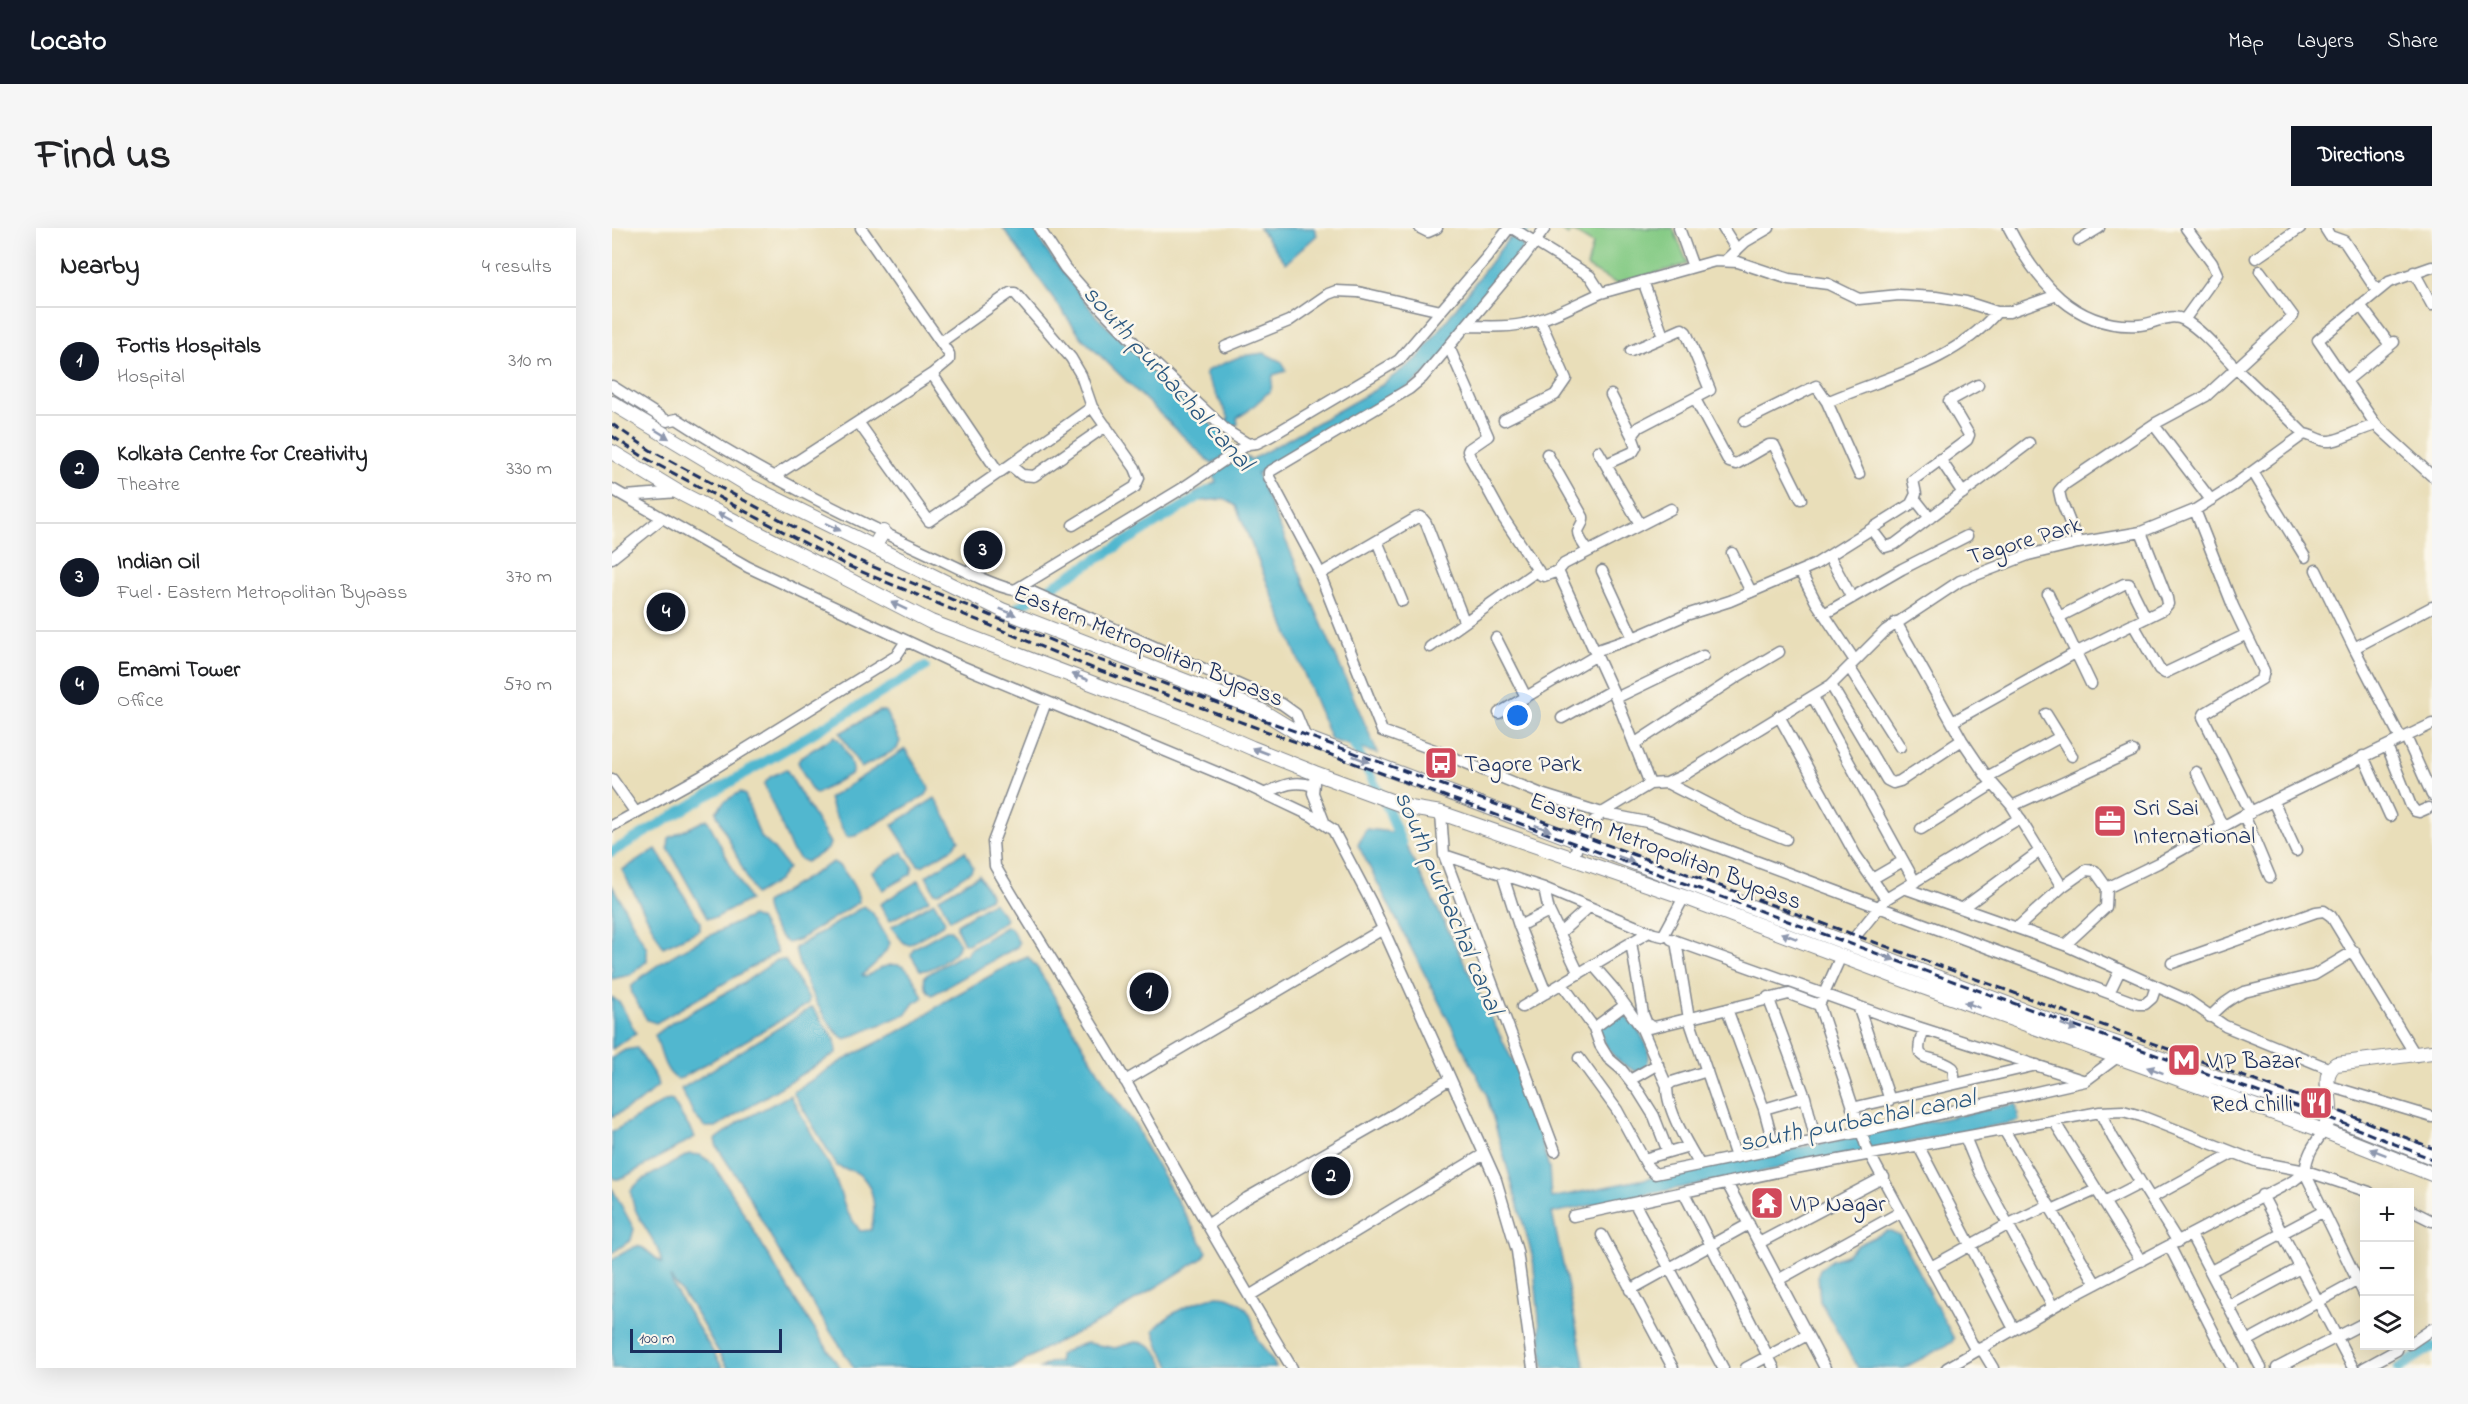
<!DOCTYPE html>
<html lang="en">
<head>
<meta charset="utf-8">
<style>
  body { margin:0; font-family:"Indie Flower",sans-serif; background:#f6f6f6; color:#202124 }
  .controls { position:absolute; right:18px; bottom:18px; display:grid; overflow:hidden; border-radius:0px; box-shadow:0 6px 24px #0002 }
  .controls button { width:54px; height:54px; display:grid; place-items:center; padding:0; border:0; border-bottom:2px solid #e0e0e0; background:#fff; color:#202124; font:30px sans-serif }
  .scale { position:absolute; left:18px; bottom:15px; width:152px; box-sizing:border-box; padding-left:6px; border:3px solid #1b2f5e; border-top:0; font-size:16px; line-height:21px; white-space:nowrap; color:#1b2f5e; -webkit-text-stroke:4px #fbf7ec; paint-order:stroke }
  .you { position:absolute; left:906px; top:488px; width:21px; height:21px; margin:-15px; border:4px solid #fff; border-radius:50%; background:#1a73e8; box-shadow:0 0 0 9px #1a73e833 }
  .badge { display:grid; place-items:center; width:39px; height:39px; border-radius:50%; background:#111827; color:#fff; font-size:20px; font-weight:700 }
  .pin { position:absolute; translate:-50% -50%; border:3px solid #fff; box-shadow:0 2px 6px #0006 }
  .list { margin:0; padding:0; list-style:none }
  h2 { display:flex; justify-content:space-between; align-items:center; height:78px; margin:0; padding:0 24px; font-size:26px }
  h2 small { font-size:20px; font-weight:400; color:#757577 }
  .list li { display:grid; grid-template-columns:39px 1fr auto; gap:18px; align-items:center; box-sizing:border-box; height:108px; padding:0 24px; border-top:2px solid #e0e0e0 }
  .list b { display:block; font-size:22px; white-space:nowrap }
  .list p { margin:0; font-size:20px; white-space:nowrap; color:#757577 }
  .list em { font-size:20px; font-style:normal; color:#757577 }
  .icon { flex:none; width:33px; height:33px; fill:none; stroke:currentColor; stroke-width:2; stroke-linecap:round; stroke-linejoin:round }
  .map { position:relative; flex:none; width:1820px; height:1140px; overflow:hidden; border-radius:0px }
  header { display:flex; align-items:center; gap:36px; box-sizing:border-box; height:84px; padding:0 30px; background:#111827; color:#fff }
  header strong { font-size:28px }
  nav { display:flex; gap:33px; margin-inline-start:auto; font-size:21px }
  .intro { display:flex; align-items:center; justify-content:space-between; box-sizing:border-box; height:144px; padding:0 36px }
  h1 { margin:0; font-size:42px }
  .button { padding:15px 27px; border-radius:0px; background:#111827; color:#fff; font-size:21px; font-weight:700 }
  main { display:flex; gap:36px; padding:0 36px }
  aside { flex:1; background:#fff; border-radius:0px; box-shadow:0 6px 24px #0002 }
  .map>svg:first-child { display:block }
</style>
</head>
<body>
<header>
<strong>Locato</strong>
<nav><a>Map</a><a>Layers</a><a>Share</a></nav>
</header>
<div class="intro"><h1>Find us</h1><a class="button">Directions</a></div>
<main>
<aside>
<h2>Nearby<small>4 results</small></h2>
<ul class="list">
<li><span class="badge">1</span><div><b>Fortis Hospitals</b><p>Hospital</p></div><em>310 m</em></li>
<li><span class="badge">2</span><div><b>Kolkata Centre for Creativity</b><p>Theatre</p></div><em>330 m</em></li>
<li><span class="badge">3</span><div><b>Indian Oil</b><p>Fuel · Eastern Metropolitan Bypass</p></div><em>370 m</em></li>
<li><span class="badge">4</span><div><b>Emami Tower</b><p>Office</p></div><em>570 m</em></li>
</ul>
</aside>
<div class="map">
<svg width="1820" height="1140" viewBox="0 0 1820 1140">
  <rect width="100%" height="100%" fill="#fbf7ec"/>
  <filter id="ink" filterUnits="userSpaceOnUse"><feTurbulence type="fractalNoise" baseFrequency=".0167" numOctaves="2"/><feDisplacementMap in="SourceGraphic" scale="12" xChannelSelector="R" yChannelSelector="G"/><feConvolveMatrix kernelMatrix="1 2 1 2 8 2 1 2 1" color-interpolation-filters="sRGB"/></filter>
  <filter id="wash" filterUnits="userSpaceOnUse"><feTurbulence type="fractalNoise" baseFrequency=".008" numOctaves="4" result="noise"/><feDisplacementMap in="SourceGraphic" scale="24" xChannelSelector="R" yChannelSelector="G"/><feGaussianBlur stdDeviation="1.35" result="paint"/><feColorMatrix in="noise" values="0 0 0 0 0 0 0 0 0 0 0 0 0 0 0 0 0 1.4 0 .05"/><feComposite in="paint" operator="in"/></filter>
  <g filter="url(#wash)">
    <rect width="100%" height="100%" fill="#e9deb9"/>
    <!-- green -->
    <path fill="#84ca84" stroke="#507c71" stroke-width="1.5" d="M945 0H1061L1076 36 1005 56 975 39 981 16 960 3 956 7Z"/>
    <!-- water -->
    <path fill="#51b7cf" stroke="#367396" stroke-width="1.5" d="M391 0H423L433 21 485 89 625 221 600 236 469 109Z
      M647 0H702L705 7 674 35Z
      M897 10 912 18 826 135 798 158 645 246 766 526 719 512 624 278 613 271 590 273 582 266 604 254 600 245 629 226 639 232 761 163 806 130Z
      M652 125 670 134 674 143 661 147 659 162 636 183 625 190 626 196 615 202 611 196 617 190 593 146 596 142 629 128Z
      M267 483H273L288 513 285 521 249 540 228 505Z
      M223 508C231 515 241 535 240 545L204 566 198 560 186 534 189 529Z
      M293 521 315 555 317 562 314 567 243 608 235 609 221 584 217 570Z
      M174 541 218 615 216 621 194 634 188 631 180 622 152 556 158 549Z
      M128 564 133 567 148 608 161 620 176 640 166 653 143 667 104 584 113 573Z
      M323 570 347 612 341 620 310 638 306 637 280 597Z
      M95 591 137 672 103 690H95L56 620 57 610Z
      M754 601 788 605 912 856 937 940 939 970 1404 876 1407 893 940 985 973 1140H932L921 1030 874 865 746 617Z
      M44 621 88 694V702L51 719 10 642Z
      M353 623 361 639 359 643 326 665 322 664 314 648Z
      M290 624 301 639 299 646 271 662 260 644Z
      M221 634C231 638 247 663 247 674L188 711 176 715C166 708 152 688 153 675Z
      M367 647 378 666V670L338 692 327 670Z
      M307 652 317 672 277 693 268 676Z
      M0 657 35 721V733L18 747 0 751Z
      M322 674 333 693 332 696 297 717 292 715 279 699Z
      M381 674 394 690 393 693 356 716 352 715 345 701V696Z
      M252 678 260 684 278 715C273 728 260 739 250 747L254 749C287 725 298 737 311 770L302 775 294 786 234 811C215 804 185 740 183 720Z
      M140 688 147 691 166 724 44 795 35 792 20 766 19 759C47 730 104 704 140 688Z
      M395 698 399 700 407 715 405 719 320 767C314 762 311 756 313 748L350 726 354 727 357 721Z
      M334 702H339L348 716C344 727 320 744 308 742L299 727 302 720Z
      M416 729 426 741 498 863 525 899 531 914 595 1024 591 1030 493 1091 433 1120 401 1140H242L168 1025 132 960 105 919 103 912 129 893 178 867 220 942 235 984 248 1003 259 1002C264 984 264 954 243 944 237 941 232 942 225 938L181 864 228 834 301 796 332 774 397 737Z
      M165 732H173L197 771 196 776 70 850 65 851C51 843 49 822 43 807L61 794 128 757Z
      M0 769 8 775 24 805 0 821Z
      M200 779 223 812 224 825 104 899H93L83 888 69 861Z
      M1008 785C1021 792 1041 819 1036 834 1035 840 1030 841 1025 844 1001 832 995 823 985 798Z
      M25 820 44 850 46 858 29 873 0 889V830L13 822Z
      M60 872 83 909 9 951H3L0 947V904L53 873Z
      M77 926 88 927 99 934 118 962 178 1064 228 1140H116L79 1077 58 1049 64 1064 111 1140H0V1032C31 1012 24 1015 50 1035 45 1008 19 989 19 962L28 953Z
      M0 960 22 1001 19 1012 0 1025Z
      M1275 1003H1279L1287 1007 1342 1111 1339 1115 1292 1140H1246L1208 1073 1206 1047 1208 1041 1220 1032 1234 1027 1246 1017Z
      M605 1068C624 1068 638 1079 642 1098 643 1103 643 1107 646 1112 652 1122 660 1129 664 1140H560L548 1121 542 1102C557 1084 582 1074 605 1068Z
      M523 1114C542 1114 546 1125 554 1140H428L437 1135 447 1134V1127L464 1118 475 1115 503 1120Z"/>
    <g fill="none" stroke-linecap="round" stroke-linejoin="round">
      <!-- canal -->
      <path stroke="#51b7cf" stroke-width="10" d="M895 24 914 0
        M398 384 598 262
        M736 506 776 581 790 616
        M0 624 313 439
        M1787 1140 1820 1119"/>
    </g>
  </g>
  <g filter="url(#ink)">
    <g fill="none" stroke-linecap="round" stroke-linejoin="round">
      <!-- minor casing -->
      <g stroke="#82868c" stroke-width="13">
        <path id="minor" d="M427 0 453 40 482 73 536 129 615 203 636 216 645 215 659 208 787 132 875 29 897 0
          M808 0 816 4 825 0
          M900 0 978 48 989 65 1103 33 1126 34 1177 51 1216 56 1247 71 1287 67 1324 69 1354 74 1385 84H1397L1445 67
          M933 0 912 29 810 150 797 161 657 244V249L705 339 770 503 825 523 932 567 990 585 1035 594 1106 619 1526 776H1533L1540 770 1544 758
          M1067 0 1081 39
          M1111 0 1125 22
          M1397 0C1424 53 1463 102 1528 97 1543 96 1558 84 1572 92 1591 103 1607 123 1623 139 1646 161 1669 183 1692 206 1700 207 1707 213 1714 213 1727 214 1749 200 1764 197L1820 248
          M1713 0 1718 8 1732 13 1765 63
          M1467 12 1487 0
          M1644 30 1688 0
          M1114 32 1133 14 1157 0
          M1802 44 1820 77
          M1748 77 1778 117
          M1572 92 1605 46 1600 35 1574 0
          M855 98C873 98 893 100 911 96 938 91 964 76 989 65
          M329 114 398 65H403L459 130 469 147 480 179 523 240 527 250 523 259 461 297
          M613 119 677 93 716 66 724 63 746 64 829 83
          M837 119 876 208 857 221 856 223 858 229 892 291 929 347 932 348 946 343
          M1019 123 1054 108
          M320 146 387 245
          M1734 153 1782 114
          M0 158 55 193 65 191C146 244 231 286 319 327 339 336 382 359 403 362L571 260 636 216
          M999 167 1020 208
          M1083 171 1117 234 1124 236 1157 217H1162L1189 271
          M892 192 943 167 954 151 928 92
          M1133 193 1204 158 1215 174
          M246 194 317 293 398 237 410 247 422 248 494 198
          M1542 197 1599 272
          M1764 197 1706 112 1777 54 1820 39
          M986 223 1028 296
          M935 226 971 289C972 296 967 298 966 304 966 310 973 318 976 323
          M1328 231 1351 265
          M994 236 1021 224 1024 219 1020 208 1027 199 1098 162 1074 104 1070 101 1054 108 1050 105 1031 53
          M398 237 480 179
          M1641 244 1693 329
          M1247 246 1215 174C1275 148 1340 136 1385 84
          M161 249 320 146 337 132V126L249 0
          M0 261 136 339 342 435 628 554 700 588 721 602 759 674 884 952 905 1023 921 1140
          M13 268 66 264
          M1303 271 1318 290
          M1583 282 1621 378 1652 443 1650 451 1593 485 1591 489 1639 585
          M1260 302 1273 319 1283 316 1417 215
          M765 313 790 373
          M1466 315 1449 272 1447 263 1453 256 1544 195 1594 168 1681 88 1648 43
          M1120 325 1139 364
          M1217 328 1240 370
          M0 330 49 291
          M1704 342 1742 420
          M990 343 1021 410
          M1188 343 1204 374 1243 433
          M708 346 804 290 809 289 814 295 852 393
          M409 359 670 476 684 486 694 510
          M1436 366 1479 456
          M1212 386 1290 341 1355 308
          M1447 389 1512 356H1517L1534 390
          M1284 394 1350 512 1375 549 1400 578 1450 659
          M1521 396 1547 441 1553 445 1633 407
          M884 410 914 469 985 427
          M818 419 926 342
          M983 423 1021 410 1074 387 1118 373 1202 337 1299 276 1304 266 1301 252 1355 212 1357 207 1337 173 1366 157
          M1237 439 1288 519
          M1219 457 1275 552 1281 555 1288 553 1350 512
          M1201 469 1303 654
          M1004 470 1091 428
          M434 474 381 614 383 638C425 710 471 780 513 852 567 949 623 1045 680 1140
          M887 485 914 469
          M1434 486 1460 528
          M1167 488 1243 626 1274 671
          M950 490 1000 462
          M1340 494 1465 424 1552 381 1556 376 1555 370 1529 304
          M1794 509 1820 567
          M1789 511 1820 496
          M1022 516 1123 450 1167 424
          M1775 518 1799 578 1803 583 1807 584 1816 580
          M1751 528 1778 588
          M1584 544 1611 599
          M703 545 701 565 713 596
          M1375 549 1448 509
          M0 551 24 585
          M1055 555 1131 594 1174 611
          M1038 556 1004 470 946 343 952 336 1059 281
          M652 566C669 558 683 551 701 558
          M1661 573 1684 623
          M1400 578 1521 523
          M829 585 832 627 932 660 1042 706 1051 708 1072 669
          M1632 587 1658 649
          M0 598 90 548 284 428 294 413
          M1309 601 1381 556
          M832 627 943 923
          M961 630 967 614 981 594 990 585 1038 556 1055 555 1072 547 1219 457 1273 403 1348 353 1416 327 1466 315 1529 304 1583 282 1622 257 1692 206
          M890 645 907 698 934 765
          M1260 651 1291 633
          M932 660 937 683 967 746
          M1292 660 1453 717 1577 773 1613 798 1718 841
          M1351 680 1428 623
          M907 698 937 683
          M1405 700 1450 659 1474 642 1483 643 1495 660
          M948 705 977 679
          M1059 711 1064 713 1077 791 1124 929
          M1064 713 1284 792 1473 853 1504 830
          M1019 714 1031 786 1035 796 1042 799 1177 766 1207 777
          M1238 715 1274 671 1408 590
          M1453 717 1494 679 1495 660 1546 635 1632 587 1789 511 1742 420 1820 379
          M1229 728 1207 777 1255 921 1364 1123
          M1560 735 1704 684 1712 683 1719 688 1804 828
          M981 737 1001 760 1030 801 1042 799
          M950 756 982 800 988 817 996 830 1009 841 1027 864 1042 888 1056 924
          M1497 765 1508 742
          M1246 778 1278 872
          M910 779 1037 704
          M1115 781 1152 881 1193 869 1156 769
          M1598 789C1609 778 1617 770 1632 764L1702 747 1742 723
          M982 800 1013 777
          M1030 801 1055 858
          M1312 801C1297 841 1320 823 1341 840L1343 856
          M967 830 1005 882 1036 939 1043 946 1248 904 1473 853
          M1018 852 1046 836
          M513 853 771 701
          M1714 857 1820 889
          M1193 869 1204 913
          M1240 880 1425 837
          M1152 881 1163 922
          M1488 884 1501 910 1566 1014
          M1442 893 1529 1033
          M1392 902 1484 1056
          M1712 903C1702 916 1692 930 1694 947L1752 1066
          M1353 909 1367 943 1441 1079
          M1306 917 1402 1101
          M1032 931 1077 918
          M1088 937C1076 917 1054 881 1055 858L1060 854 1095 843
          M1115 955 1213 1140
          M1072 965 1162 1140
          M1650 967 1741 1140
          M1539 970 1621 925
          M1492 974 1529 955
          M1023 976 1111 1140
          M1440 982 1484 962
          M1798 982 1820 993
          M961 988 1183 940 1488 884 1511 883 1529 888 1646 934 1694 943 1757 964
          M597 996 635 970 784 885 838 851
          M990 1007 1061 1140
          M1579 1007 1649 1140
          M1147 1015 1272 949
          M1558 1019 1620 1140
          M1319 1039 1397 996 1437 977
          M1599 1043 1712 983
          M1166 1052 1289 984
          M1018 1062 1137 996
          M637 1068 872 926
          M1617 1078 1688 1040
          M1635 1113 1746 1052
          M1798 1116 1820 1101
          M1369 1120 1381 1140
          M1134 1140 1195 1107
          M1335 1140 1453 1072 1681 953 1694 943
          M1665 1140 1752 1095
          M1752 1140 1785 1122"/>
      </g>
      <!-- major casing -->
      <g stroke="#82868c" stroke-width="16">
        <path id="major" d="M0 175 138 258 390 382 648 482 694 510 1456 799 1718 888 1820 929
          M0 224 66 264 319 394 569 489 640 520 703 545 798 580 829 585 1072 669 1311 759 1712 903 1820 946
          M262 319 271 304
          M1715 895C1725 873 1705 849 1724 836L1820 824"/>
      </g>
      <!-- minor -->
      <use href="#minor" stroke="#fff" stroke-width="10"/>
      <!-- major -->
      <use href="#major" stroke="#fff" stroke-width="14"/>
      <!-- rail -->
      <path stroke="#1b2f5e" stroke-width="3" stroke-dasharray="9 4.5" stroke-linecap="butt" d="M0 196 38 222 240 330 479 429 1732 885 1820 920
        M0 208 33 230 236 338 475 438 1728 894 1820 931"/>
    </g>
    <!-- one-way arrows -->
    <defs><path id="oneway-solid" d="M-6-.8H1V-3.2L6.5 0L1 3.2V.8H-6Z" transform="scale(1.5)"/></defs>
    <g fill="#8d97ae">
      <use href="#oneway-solid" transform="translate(50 206) rotate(32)"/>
      <use href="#oneway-solid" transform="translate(113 289) rotate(-152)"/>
      <use href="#oneway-solid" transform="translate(221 299) rotate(26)"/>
      <use href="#oneway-solid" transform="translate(287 378) rotate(-154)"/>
      <use href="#oneway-solid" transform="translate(396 384) rotate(22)"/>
      <use href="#oneway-solid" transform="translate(468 449) rotate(-159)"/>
      <use href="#oneway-solid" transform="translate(648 523) rotate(-159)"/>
      <use href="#oneway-solid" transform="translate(749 531) rotate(21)"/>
      <use href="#oneway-solid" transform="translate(931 600) rotate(21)"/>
      <use href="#oneway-solid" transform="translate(1014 631) rotate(21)"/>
      <use href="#oneway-solid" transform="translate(1177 708) rotate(-159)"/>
      <use href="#oneway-solid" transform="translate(1275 729) rotate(21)"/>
      <use href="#oneway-solid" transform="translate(1360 777) rotate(-160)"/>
      <use href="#oneway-solid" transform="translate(1457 799) rotate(20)"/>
      <use href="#oneway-solid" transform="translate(1543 842) rotate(-160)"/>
      <use href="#oneway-solid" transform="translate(1766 924) rotate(-159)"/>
    </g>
  </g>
  <!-- icons -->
  <defs>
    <g id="bus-square" transform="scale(1.725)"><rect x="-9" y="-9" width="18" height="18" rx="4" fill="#d1495b" stroke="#fbf7ec"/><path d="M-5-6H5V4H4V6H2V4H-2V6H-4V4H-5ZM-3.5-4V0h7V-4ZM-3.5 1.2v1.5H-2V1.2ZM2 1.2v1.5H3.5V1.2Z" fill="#fff"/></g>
    <g id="office-square" transform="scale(1.725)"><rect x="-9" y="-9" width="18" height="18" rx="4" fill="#d1495b" stroke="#fbf7ec"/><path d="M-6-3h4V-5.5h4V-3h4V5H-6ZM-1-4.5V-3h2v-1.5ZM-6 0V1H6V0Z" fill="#fff"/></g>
    <g id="metro-square" transform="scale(1.725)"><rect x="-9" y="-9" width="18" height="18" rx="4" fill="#d1495b" stroke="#fbf7ec"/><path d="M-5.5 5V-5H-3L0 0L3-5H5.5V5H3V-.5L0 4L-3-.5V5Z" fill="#fff"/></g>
    <g id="restaurant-square" transform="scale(1.725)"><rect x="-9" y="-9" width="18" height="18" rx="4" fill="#d1495b" stroke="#fbf7ec"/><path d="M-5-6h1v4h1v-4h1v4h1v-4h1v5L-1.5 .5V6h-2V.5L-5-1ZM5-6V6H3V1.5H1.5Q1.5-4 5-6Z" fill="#fff"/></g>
    <g id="temple-square" transform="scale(1.725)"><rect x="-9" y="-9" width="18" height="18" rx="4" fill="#d1495b" stroke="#fbf7ec"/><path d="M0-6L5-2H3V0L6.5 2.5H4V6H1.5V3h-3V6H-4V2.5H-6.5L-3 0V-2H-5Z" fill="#fff"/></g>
  </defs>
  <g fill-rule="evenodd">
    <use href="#bus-square" x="829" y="535"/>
    <use href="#office-square" x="1498" y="593"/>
    <use href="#metro-square" x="1572" y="832"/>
    <use href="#restaurant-square" x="1704" y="875"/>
    <use href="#temple-square" x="1155" y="975"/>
  </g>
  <g text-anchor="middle" stroke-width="5" stroke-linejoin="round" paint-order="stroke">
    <!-- street labels -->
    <g font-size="24" fill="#1b2f5e" stroke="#fbf7ec">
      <text transform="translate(1412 312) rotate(-17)" y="8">Tagore Park</text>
      <text transform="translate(537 417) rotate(22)" y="8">Eastern Metropolitan Bypass</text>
      <text transform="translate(1054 622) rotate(21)" y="8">Eastern Metropolitan Bypass</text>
    </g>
    <!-- poi labels -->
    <g font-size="24" fill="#1b2f5e" stroke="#fbf7ec" text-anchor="start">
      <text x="852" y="543">Tagore Park</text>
      <text x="1521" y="587">Sri Sai<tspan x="1521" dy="28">International</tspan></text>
      <text x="1595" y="840">VIP Bazar</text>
      <text x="1681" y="883" text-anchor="end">Red chilli</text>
      <text x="1178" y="983">VIP Nagar</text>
    </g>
    <!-- water labels -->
    <g font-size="26" font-style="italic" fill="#2b5880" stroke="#fbf7ec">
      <text transform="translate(557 149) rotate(48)" y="9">south purbachal canal</text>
      <text transform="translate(838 674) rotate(67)" y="9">south purbachal canal</text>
      <text transform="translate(1245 891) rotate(-11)" y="9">south purbachal canal</text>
    </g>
  </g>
</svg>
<div class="controls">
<button>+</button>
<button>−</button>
<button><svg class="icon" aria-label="layers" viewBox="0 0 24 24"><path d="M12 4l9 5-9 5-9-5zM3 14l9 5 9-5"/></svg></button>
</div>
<div class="scale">100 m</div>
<div class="you"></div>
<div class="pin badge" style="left:537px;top:764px">1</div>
<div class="pin badge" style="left:719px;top:948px">2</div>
<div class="pin badge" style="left:371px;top:322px">3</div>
<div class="pin badge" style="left:54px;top:384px">4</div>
</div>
</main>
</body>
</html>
